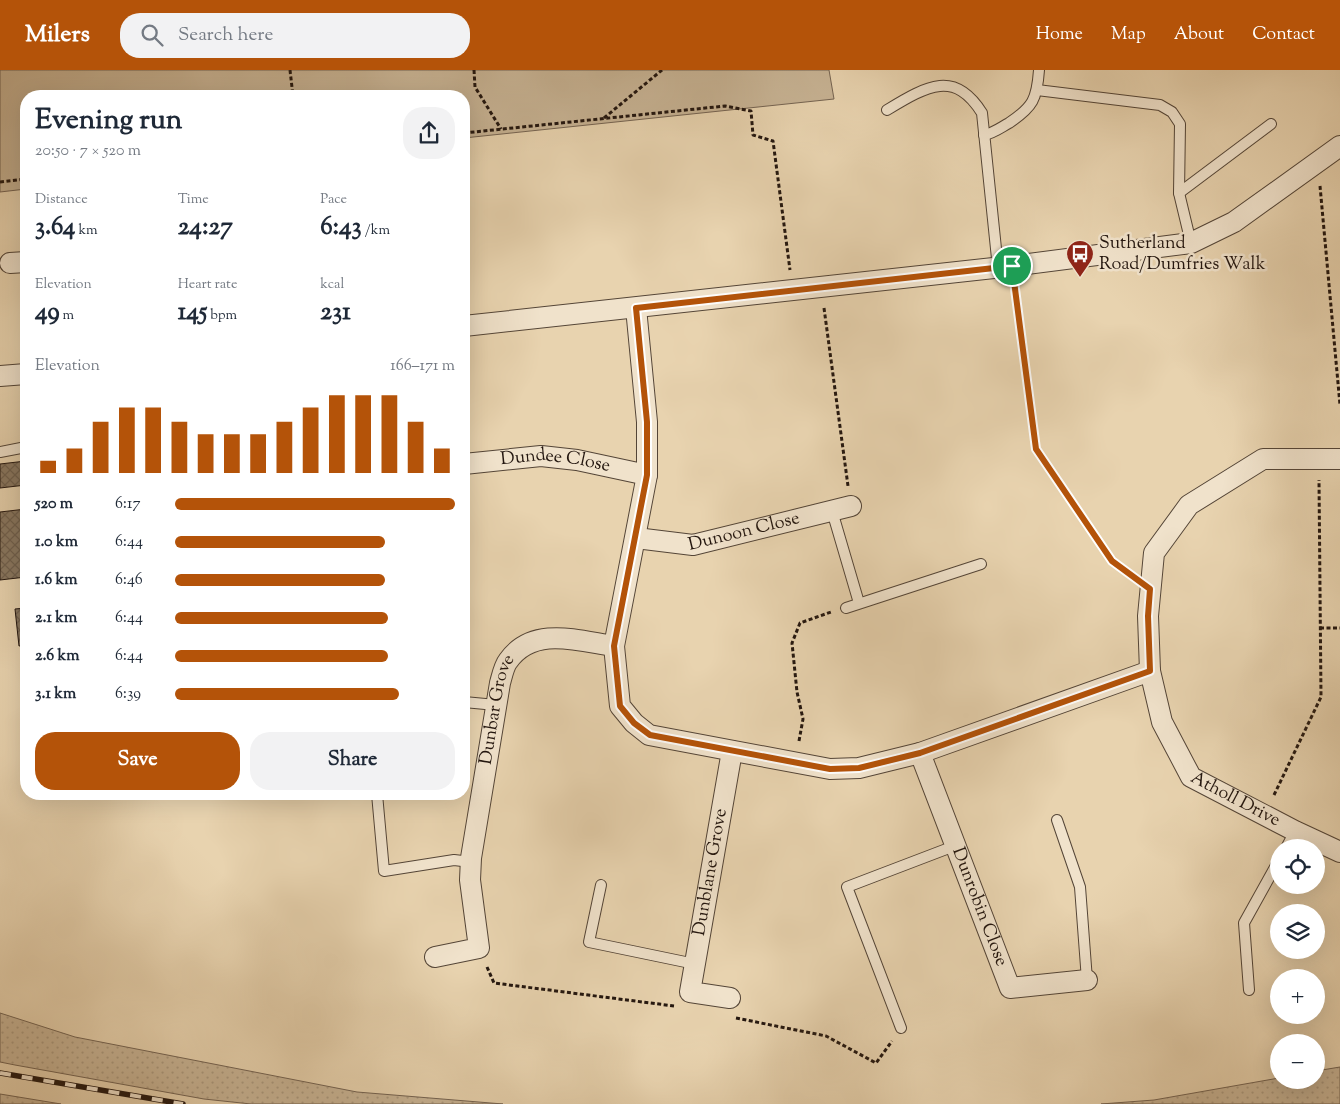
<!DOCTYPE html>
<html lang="en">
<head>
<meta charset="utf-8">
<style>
	:root { --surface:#fff; --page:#f2f2f3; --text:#1f2937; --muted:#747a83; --accent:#b45309 }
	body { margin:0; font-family:"Sorts Mill Goudy",serif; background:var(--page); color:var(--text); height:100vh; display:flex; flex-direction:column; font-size:19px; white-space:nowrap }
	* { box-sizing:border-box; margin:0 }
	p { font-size:16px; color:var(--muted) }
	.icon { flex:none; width:28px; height:28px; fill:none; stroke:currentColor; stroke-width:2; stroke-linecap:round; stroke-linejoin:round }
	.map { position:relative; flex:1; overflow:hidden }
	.side { position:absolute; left:20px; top:20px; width:450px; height:710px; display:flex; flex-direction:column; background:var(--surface); border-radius:20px; box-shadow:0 5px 20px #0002 }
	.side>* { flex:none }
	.controls { position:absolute; left:1270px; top:769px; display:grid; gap:10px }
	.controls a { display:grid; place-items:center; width:55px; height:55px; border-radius:50%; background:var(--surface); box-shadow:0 5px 20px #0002; font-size:25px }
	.pin { position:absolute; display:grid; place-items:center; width:42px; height:42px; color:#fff; margin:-21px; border:2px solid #fff; border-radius:50%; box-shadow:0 1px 5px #0007 }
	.round { display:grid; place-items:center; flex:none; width:52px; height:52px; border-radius:20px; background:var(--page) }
	.overview { display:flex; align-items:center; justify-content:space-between; height:85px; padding:0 15px }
	h1 { font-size:28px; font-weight:700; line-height:38px }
	.stats { display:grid; grid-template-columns:repeat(3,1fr); gap:8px; height:85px; padding:5px 15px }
	.stats div { display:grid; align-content:center }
	.stats b { font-size:25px; font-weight:700 }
	.stats small { font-size:14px; font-weight:400 }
	.stats p { font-size:14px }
	.chart { height:140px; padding:10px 15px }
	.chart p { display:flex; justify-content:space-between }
	.chart svg { width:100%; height:90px; margin-top:5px; stroke:var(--accent); stroke-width:6 }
	.button { display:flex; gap:10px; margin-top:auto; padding:10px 15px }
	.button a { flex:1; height:58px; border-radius:20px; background:var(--accent); color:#fff; font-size:20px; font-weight:700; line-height:58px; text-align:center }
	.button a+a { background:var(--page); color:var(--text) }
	ul { padding:0 15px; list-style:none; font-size:16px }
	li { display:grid; grid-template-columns:80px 60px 1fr; align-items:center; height:38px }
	li i { height:12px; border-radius:6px; background:var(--accent) }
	header { display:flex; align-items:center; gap:30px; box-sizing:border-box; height:70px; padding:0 25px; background:var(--accent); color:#fff }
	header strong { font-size:24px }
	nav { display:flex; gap:28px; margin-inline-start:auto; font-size:18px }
	.search { width:350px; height:45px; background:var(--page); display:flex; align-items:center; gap:12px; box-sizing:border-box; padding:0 18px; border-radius:20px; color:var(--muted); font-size:19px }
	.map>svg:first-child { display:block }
</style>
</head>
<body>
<header>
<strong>Milers</strong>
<div class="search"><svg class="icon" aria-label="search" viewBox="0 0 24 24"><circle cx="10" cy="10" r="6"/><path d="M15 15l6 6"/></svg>Search here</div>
<nav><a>Home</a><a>Map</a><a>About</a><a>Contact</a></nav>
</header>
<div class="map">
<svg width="1340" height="1034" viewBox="0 0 1340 1034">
	<defs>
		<pattern id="grass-dots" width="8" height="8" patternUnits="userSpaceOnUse" patternTransform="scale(1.25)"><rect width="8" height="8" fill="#c7b394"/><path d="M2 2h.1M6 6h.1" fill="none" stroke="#ab997e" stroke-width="1.8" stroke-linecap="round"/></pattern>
		<pattern id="building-cross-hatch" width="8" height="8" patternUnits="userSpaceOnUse" patternTransform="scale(1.25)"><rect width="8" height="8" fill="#897862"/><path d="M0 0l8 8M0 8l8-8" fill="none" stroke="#70614f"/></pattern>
	</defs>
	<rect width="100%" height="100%" fill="#e8d3af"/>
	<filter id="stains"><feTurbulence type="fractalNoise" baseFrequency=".004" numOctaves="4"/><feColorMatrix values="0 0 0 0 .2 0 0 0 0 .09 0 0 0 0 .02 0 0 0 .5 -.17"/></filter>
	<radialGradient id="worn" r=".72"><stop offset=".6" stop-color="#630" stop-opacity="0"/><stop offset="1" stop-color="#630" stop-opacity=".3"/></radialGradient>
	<g fill="url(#grass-dots)" stroke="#756452">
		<path d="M0 943 75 967 357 1022 503 1034H251L204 1029 15 995 0 992Z"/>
		<path d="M1340 997V1034H1101L1154 1030 1279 1008V1010H1316V1001Z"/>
		<path d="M0 1024 61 1034H0Z"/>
	</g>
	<path fill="#c7b394" stroke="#756452" d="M0 0H829L834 29 464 68V26H26V119L0 122Z"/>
	<g fill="url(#building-cross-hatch)" stroke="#23160f">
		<path d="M26 391V415L0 418V394Z"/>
		<path d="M26 439V463L24 464 26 507 0 510V442Z"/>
		<path d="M26 538V575L19 576 15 539Z"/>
	</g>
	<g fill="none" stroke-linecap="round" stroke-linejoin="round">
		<defs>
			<g id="service">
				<path d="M1037 20 1160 35 1172 42 1180 54 1179 123 1191 173"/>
				<path d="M887 40C928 15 955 0 982 43L998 198"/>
				<path d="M984 65C994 63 1000 58 1009 53 1033 37 1037 29 1039 0"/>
				<path d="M1179 123 1271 54"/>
				<path d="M0 382 26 377"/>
				<path d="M832 441 859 533"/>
				<path d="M846 538 981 494"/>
				<path d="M464 632 496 635"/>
				<path d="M377 724 384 801 454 790 471 792"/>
				<path d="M1057 750 1080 817 1087 910"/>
				<path d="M1286 778 1295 761"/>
				<path d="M601 815 589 872 695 894"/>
				<path d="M1249 920 1244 853 1279 790"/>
				<path d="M901 958 847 817 957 775"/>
			</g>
			<g id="minor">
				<path d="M10 193 26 192"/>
				<path d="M636 238 647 352V405L614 576 620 636 634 653 649 665 830 699 859 698 920 683 1150 601"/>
				<path d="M464 256 1012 196 1191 173 1234 152 1340 76"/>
				<path d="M0 306 26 304"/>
				<path id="s1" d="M1340 389H1263L1189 435 1154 483 1148 546 1150 601 1162 652 1191 707 1295 761 1340 782"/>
				<path id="s2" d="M464 394 541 386 577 390 647 405"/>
				<path id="s3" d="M636 468 693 475 851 436"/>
				<path id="s4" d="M920 683 1010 918 1087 910"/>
				<path id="s5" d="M435 887 479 878 470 810 471 788 500 613C502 606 504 596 508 591 533 555 579 571 614 576"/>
				<path id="s6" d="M730 928 690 922 732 681"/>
			</g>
		</defs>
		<use href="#service" stroke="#544537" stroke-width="12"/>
		<use href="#minor" stroke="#544537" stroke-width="22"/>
		<g stroke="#23160f" stroke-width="3" stroke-dasharray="4 2.5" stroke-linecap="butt">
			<path d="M290 0 293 26"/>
			<path d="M474 0 475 17 501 59"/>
			<path d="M604 48 662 0"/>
			<path d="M464 63 725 36 751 41 753 65 773 71 790 200"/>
			<path d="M0 112 26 109"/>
			<path d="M1320 116 1340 335"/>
			<path d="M1015 217 1036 379 1112 491 1132 506"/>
			<path d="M824 238 848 416"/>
			<path d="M1320 558H1340"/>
			<path d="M799 671 803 649 797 622 792 573 800 553 831 542"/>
			<path d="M1274 725 1321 627 1319 410"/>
			<path d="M487 897 494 913 674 936"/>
			<path d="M736 948 826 966 876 993 892 971"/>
		</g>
		<use href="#service" stroke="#f0e2cb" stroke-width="10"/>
		<use href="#minor" stroke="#f0e2cb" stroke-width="20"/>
		<defs>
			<path id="rail" d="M0 1003 183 1034"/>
		</defs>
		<use href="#rail" stroke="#23160f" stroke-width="5.5"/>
		<use href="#rail" stroke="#f0e2cb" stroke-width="4" stroke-dasharray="11" stroke-linecap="butt"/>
	</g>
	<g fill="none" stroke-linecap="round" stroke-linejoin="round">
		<defs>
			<path id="route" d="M1012 196 1036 379 1112 491 1150 519 1148 546 1150 601 920 683 859 698 830 699 650 665 634 653 620 636 614 576 647 405V352L636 238Z"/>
		</defs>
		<use href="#route" stroke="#fff" stroke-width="10"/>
		<use href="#route" stroke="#b45309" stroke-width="6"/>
	</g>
	<defs>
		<symbol id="bus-pin" viewBox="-11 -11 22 30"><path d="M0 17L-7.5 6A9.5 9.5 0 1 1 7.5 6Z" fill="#8f2418" stroke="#f0e2cb"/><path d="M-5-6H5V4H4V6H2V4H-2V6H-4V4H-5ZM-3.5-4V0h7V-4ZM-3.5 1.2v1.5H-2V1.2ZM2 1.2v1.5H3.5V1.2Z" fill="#fff"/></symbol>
	</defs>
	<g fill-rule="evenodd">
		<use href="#bus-pin" x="1064" y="168" width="32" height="43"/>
	</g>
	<g text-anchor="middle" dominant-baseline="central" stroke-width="5" stroke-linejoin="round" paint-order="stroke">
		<g font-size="18" fill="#23160f" stroke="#f0e2cb" text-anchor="start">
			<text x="1099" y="174">Sutherland<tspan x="1099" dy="21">Road/Dumfries Walk</tspan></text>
		</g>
		<g font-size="18" fill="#23160f" stroke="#f0e2cb">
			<text stroke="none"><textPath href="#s2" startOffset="92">Dundee Close</textPath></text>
			<text stroke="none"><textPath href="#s3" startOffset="110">Dunoon Close</textPath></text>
			<text stroke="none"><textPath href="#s5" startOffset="286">Dunbar Grove</textPath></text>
			<text stroke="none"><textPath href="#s1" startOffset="506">Atholl Drive</textPath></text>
			<text stroke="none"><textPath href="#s6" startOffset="162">Dunblane Grove</textPath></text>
			<text stroke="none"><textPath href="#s4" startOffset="165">Dunrobin Close</textPath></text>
		</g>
	</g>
	<rect width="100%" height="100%" filter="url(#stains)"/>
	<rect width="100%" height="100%" fill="url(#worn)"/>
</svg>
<div class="controls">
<a><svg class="icon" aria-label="locate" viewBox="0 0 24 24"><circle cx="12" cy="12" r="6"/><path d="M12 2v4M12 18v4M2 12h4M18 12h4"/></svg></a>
<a><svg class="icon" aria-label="layers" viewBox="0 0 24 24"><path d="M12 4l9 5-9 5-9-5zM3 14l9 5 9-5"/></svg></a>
<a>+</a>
<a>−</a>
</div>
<div class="pin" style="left:1012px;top:196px;background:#1e9e55"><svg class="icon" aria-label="arrive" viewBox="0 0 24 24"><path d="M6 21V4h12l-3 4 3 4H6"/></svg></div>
<section class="side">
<div class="overview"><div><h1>Evening run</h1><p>20:50 · 7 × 520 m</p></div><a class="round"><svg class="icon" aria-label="share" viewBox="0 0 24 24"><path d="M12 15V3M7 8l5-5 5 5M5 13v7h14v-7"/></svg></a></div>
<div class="stats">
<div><p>Distance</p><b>3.64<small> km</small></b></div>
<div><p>Time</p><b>24:27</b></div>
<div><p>Pace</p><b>6:43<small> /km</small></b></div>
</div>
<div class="stats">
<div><p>Elevation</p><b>49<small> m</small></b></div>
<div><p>Heart rate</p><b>145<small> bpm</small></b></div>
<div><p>kcal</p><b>231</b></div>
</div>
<div class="chart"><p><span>Elevation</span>166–171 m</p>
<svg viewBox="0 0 160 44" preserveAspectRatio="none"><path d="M5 44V38M15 44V32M25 44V19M35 44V12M45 44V12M55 44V19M65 44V25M75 44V25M85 44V25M95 44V19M105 44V12M115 44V6M125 44V6M135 44V6M145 44V19M155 44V32"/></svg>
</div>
<ul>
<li><b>520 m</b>6:17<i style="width:100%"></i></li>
<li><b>1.0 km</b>6:44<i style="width:75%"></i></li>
<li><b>1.6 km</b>6:46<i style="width:75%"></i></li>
<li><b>2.1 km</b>6:44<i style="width:76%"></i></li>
<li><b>2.6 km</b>6:44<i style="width:76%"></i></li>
<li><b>3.1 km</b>6:39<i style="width:80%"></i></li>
</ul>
<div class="button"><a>Save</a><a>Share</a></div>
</section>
</div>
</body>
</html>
